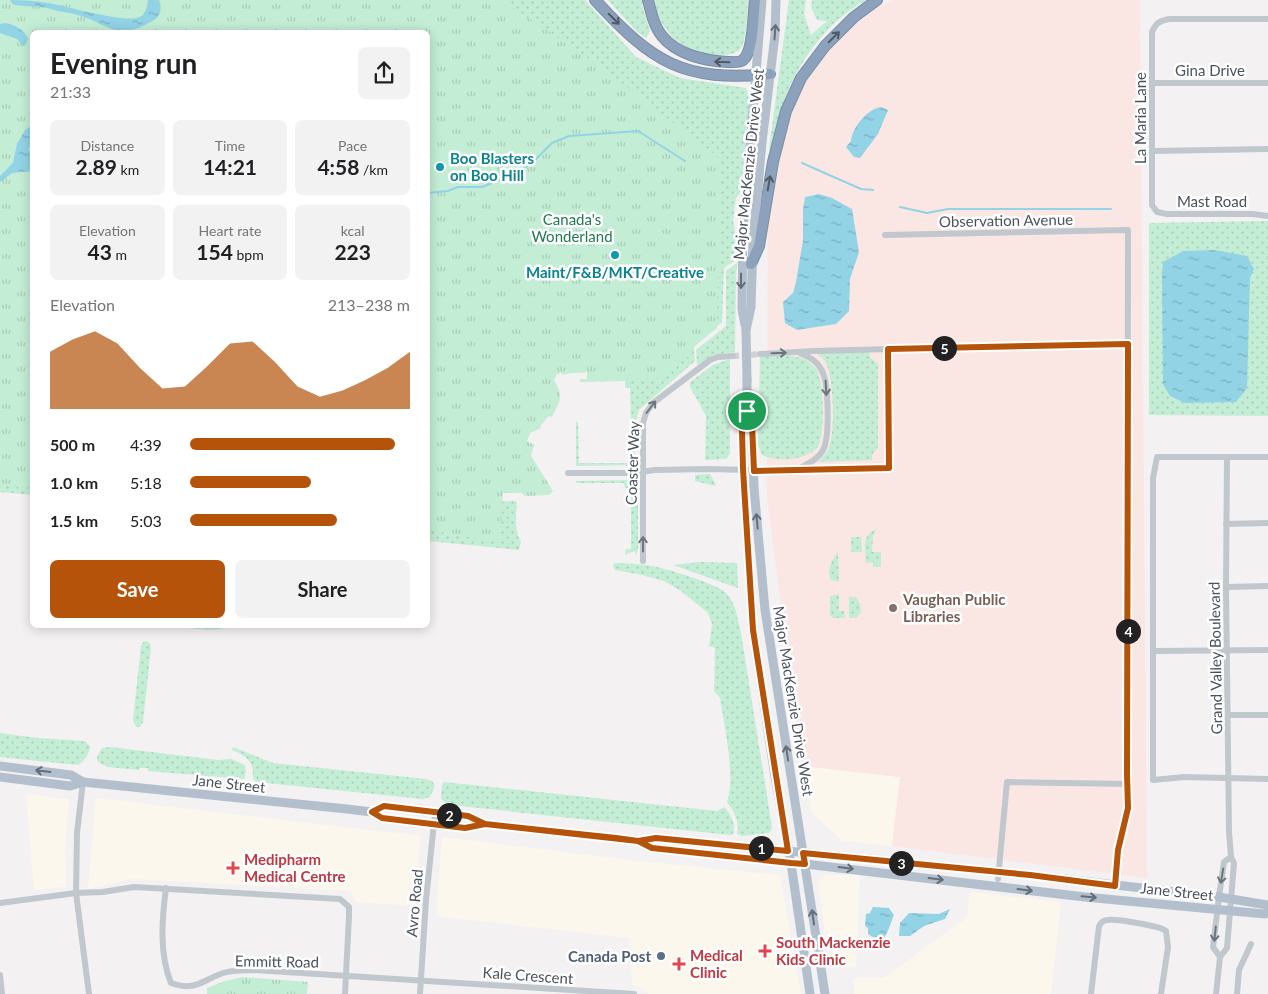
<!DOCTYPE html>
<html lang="en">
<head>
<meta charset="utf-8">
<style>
	:root { --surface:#fff; --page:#f2f2f2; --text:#202124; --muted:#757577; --accent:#b45309 }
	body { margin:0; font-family:Lato,sans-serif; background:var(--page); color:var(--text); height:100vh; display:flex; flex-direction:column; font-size:19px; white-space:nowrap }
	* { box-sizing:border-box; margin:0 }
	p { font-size:16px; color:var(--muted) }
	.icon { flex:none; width:28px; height:28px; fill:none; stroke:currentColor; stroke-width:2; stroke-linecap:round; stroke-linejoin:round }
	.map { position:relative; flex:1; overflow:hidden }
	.drawer { position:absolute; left:30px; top:30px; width:400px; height:598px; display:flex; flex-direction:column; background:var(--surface); border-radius:8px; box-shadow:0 2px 12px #0003 }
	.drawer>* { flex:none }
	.pin { position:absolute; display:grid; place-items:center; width:42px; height:42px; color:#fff; margin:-21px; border:2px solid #fff; border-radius:50%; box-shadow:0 1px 5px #0007 }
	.km { position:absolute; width:25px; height:25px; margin:-12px; border-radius:50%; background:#222; color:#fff; font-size:14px; line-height:25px; text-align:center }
	.round { display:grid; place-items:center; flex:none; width:52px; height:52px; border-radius:8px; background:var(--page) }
	.headline { display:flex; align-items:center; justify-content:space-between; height:85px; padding:0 20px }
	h1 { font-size:28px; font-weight:700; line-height:38px }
	.metrics { display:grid; grid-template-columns:repeat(3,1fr); gap:8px; height:85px; padding:5px 20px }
	.metrics div { display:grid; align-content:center; border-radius:8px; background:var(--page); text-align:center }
	.metrics b { font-size:21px; font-weight:700 }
	.metrics small { font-size:14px; font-weight:400 }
	.metrics p { font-size:14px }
	.chart { height:140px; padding:10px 20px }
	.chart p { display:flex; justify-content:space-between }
	.chart svg { width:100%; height:90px; margin-top:5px; fill:var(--accent); opacity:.7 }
	.action { display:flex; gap:10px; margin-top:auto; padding:10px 20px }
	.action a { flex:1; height:58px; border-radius:8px; background:var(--accent); color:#fff; font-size:20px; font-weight:700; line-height:58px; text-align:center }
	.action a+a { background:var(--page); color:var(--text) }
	ul { padding:0 20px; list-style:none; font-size:16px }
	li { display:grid; grid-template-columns:80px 60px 1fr; align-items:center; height:38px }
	li i { height:12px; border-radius:6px; background:var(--accent) }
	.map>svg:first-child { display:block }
</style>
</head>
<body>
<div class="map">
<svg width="1268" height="994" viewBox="0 0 1268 994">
	<defs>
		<pattern id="grass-dots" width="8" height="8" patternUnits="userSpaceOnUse" patternTransform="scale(1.25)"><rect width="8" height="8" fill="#c3edd4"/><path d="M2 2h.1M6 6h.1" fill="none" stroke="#a9cdb8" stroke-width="1.8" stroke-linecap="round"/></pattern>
		<pattern id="park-tufts" width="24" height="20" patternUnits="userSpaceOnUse" patternTransform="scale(1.25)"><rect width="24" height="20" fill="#c3edd4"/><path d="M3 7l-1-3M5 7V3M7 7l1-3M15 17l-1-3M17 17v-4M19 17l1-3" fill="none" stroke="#a9cdb8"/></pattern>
		<pattern id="water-ripples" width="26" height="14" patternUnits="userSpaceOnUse" patternTransform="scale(1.25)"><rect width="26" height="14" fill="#93d3e6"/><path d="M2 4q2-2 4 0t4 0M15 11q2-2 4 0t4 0" fill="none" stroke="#7aaebe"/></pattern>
	</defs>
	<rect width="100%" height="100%" fill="#f3f1f1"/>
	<g fill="#fbf7ed">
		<path d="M802 766 900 777 892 846 842 841 812 813Z"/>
		<path d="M26 794 69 799 65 849 66 887 34 890Z"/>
		<path d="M96 798 421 836 413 906 356 902 350 891 132 879 88 889Z"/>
		<path d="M442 837 629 860 780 875 801 994H649L644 989 632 985 630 938 436 916Z"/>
		<path d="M826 875H860L856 967 830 966 818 886 820 878Z"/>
		<path d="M970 892 1061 902 1051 994H854V978H884L967 917Z"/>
	</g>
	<path fill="#fae7e4" d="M894 0H1140L1147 878 892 846 900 777 802 766 767 497 768 223 784 141 797 97 810 74 838 37 875 9Z"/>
	<g fill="url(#grass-dots)">
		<path d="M447 0H585L636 57 680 78 746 88C752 105 748 114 746 130 745 151 743 172 740 193L736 198 733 220 736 237 734 261 724 268 722 322 694 347 695 361 639 410 635 423V465L576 466V422H578L579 463H632L630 388 625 387V381L580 382V379H587V372L572 373Z"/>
		<path d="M608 0H643L642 5 650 31 646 38 637 32Z"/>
		<path d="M655 0H748C747 11 747 42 740 49 734 55 726 55 718 55 685 54 659 34 655 0Z"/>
		<path d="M789 0H806L804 14 811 35 827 21 817 20 811 7 812 0H867C831 18 802 57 787 93 779 110 776 131 772 149H769Z"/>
		<path d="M1268 221V416L1149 415V223Z"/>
		<path d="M738 262 736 272 735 352 714 355 697 365 696 350 726 326V271Z"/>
		<path d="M869 352 870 357 878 364V447L872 455V460L818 462C821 459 825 454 828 450 836 435 834 376 825 361 823 358 819 356 816 353Z"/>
		<path d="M760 357C774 357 797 353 809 362 811 363 815 368 817 370 824 382 826 439 816 449 803 461 777 462 762 455L758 445Z"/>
		<path d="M730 359V453L726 459 705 460 706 416 690 387V382L713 365Z"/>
		<path d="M710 474 716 485 715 486 695 481V475Z"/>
		<path d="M0 480 32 485V495L0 492Z"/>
		<path d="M634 480 635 485 638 486V548L636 555 634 551 625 555 626 549H631V488H625L624 483H576V481Z"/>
		<path d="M497 499 503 501H515L517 503C516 517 514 530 521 542L519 550 428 541V514Z"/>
		<path d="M877 529 873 536 872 552H881V567H873V562L866 563C866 547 860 536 877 529Z"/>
		<path d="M851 537H861L862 552H851Z"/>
		<path d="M838 552 839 582 831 580C826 571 832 559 838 552Z"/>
		<path d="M700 562 737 563 738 588 673 565Z"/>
		<path d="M614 563C626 563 641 564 652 566 665 568 721 585 727 594 736 604 738 621 741 633L771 821 772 829 769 833 742 836 737 834C740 821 734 812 727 802 736 777 724 725 720 698L714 691 715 648 709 646 712 624 708 613 681 591 664 581 642 575 615 570 613 566Z"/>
		<path d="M839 594V611H844L845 618H832V616H830V596Z"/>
		<path d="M849 597H856L860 604 861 612 856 618H849Z"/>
		<path d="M167 625H228C219 635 181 626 167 625Z"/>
		<path d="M146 641 150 643 151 647 143 722 140 727H136L133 720 141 646 143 642Z"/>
		<path d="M0 733 38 738 85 741 90 746C89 755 85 760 78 765L0 757Z"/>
		<path d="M110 747 218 760 231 759 245 765 246 772 244 779 148 771V768H140L139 770 108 767 98 762 97 757 102 748Z"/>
		<path d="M233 747 273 763 426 779 432 781 435 786 430 797 423 799 256 782C251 777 254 773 252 766 249 758 240 753 232 750Z"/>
		<path d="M444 782 717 811 725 807C731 816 736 823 733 834L730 835 451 805 446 803 441 799 442 785Z"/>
	</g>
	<g fill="url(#park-tufts)">
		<path d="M0 0H501C556 35 609 72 660 112 680 129 700 142 720 159V272L718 275 717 328 692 348V354L659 378 587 379V372L572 373 562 375V373L557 374 554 380C564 397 560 401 552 417L549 416 540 426 541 428 530 433 527 441 534 445 531 456 553 491 549 495 525 496 522 493H503L500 543 441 532V530L428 527V32H32V488L0 485Z"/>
		<path d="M242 977 308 982 307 994H207V988L225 981Z"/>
	</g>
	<g fill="url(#water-ripples)">
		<path d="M10 0C22 0 36 1 48 3 66 6 127 24 140 17 146 14 147 6 148 0H159C162 8 161 16 154 20 113 45 107 20 70 13 62 12 54 10 47 8 36 6 26 7 16 5 12 4 12 3 10 0Z"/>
		<path d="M5 23C15 25 24 29 28 39L26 44 23 46 17 39 0 33V24Z"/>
		<path d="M881 107 888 110 878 134 860 158 854 157 846 147 851 141C852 128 868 108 881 107Z"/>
		<path d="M32 126V145L28 149 32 155V171L12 173 0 182V176L13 163 17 144 25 130Z"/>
		<path d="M819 194 832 198 852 209 859 252 850 279 849 311 836 324 797 330 785 323 783 302 793 293 796 282 803 240V209L805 197Z"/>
		<path d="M1215 250 1247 256 1254 269 1250 278 1247 388 1236 402 1185 403 1170 396 1163 384 1162 275 1163 262 1183 251Z"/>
		<path d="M873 907 889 908 894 915C885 937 887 943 861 947L865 940 874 938 868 934V928L865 926 866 914 870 913Z"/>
		<path d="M950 909 945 919 924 926 910 936H899L900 923 909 913 939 914Z"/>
	</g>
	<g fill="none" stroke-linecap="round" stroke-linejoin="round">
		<g stroke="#93d3e6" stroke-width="2">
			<path d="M802 163 861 189 873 190"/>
			<path d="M428 193 448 191 458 187H482L502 179 505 174 530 165 552 143 569 136 638 131 685 161"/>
			<path d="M900 207 927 213 948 209H1111"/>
		</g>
		<path stroke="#d1d1d3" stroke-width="6" stroke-dasharray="6 3" stroke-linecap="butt" d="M733 356 760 354"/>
		<defs>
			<g id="highway">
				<path d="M595 0C653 63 683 82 770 74"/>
				<path d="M648 0C651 12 654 26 662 36 677 55 706 61 728 62 733 62 739 63 743 60 754 52 753 13 755 0"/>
				<path d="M751 264 759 246 773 162 786 111 801 78 825 46 854 17 877 0"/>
			</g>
		</defs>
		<use href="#highway" stroke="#788da7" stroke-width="12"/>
		<g stroke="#c0c8ce" stroke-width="6">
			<path d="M1268 19H1169C1159 21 1156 23 1152 32V205L1157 212 1167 214H1253L1268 216"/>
			<path d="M1153 83H1268"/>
			<path d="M1152 151 1268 149"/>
			<path d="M885 235 1128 230 1127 774 1129 802 1118 850 1115 886"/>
			<path d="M760 354 813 351 1128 343"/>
			<path d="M1268 457H1157L1153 478V780L1184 777 1268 779"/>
			<path d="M795 471C805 465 818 460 823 450 830 437 829 381 821 369 816 360 809 357 800 353"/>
			<path d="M568 473H633L655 470 706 469 794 471 889 468 888 349"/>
			<path d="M1226 524 1268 523"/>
			<path d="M643 561V423L646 413 653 403 710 360 718 357 733 356"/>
			<path d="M1226 587 1268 586"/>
			<path d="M1154 651 1268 650"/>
			<path d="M1229 715H1268"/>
			<path d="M83 782 77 833 76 893 89 994"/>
			<path d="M998 879 1007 782 1128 784"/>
			<path d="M166 888C162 918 159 954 171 983 196 992 202 980 223 973 233 970 243 970 254 970L634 994"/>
			<path d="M0 903 76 893 103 892 134 887 340 899 349 907V916L345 994"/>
			<path d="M1220 957 1213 947 1219 897 1224 862 1231 857"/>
			<path d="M0 975 2 994"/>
			<path d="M420 994 426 900 435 813"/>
			<path d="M1091 994 1099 926C1101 922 1104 920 1108 920 1117 919 1161 926 1166 931L1168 947 1161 994"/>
			<path d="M1216 994 1220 957 1227 948 1234 863 1231 857 1229 832 1226 587 1227 458"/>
			<path d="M1237 994 1239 970 1251 944"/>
		</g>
		<g stroke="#b3bfcd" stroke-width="9">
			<path d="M745 325 742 309 743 228 762 0"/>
			<path d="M746 330 751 307 753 241 762 142 775 35 776 0"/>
			<path d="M747 380V411L743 430V469L753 630 775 777 791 863 810 994"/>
			<path d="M747 411 752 424 754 488 765 610 825 994"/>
			<path d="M0 766 71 775 83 782 347 809 372 812 384 806 468 816 485 824"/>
			<path d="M0 777 70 786 83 782"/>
			<path d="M372 812 381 818 465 828 485 824 638 841 656 838 1030 875 1219 897 1268 905"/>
			<path d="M638 841 652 848 805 864 1085 897 1265 914 1268 912"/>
		</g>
		<use href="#highway" stroke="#8ca2bc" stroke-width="10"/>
		<path stroke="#b3bfcd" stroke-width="9" d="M746 330 747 380"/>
	</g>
	<defs><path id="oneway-shaft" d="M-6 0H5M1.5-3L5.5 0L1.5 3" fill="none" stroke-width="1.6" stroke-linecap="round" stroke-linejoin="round" transform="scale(1.25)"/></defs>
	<g stroke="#515b66">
		<use href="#oneway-shaft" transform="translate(614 19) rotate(45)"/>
		<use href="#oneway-shaft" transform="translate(834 37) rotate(-45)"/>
		<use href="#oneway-shaft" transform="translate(722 62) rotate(-178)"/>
		<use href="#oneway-shaft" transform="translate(769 183) rotate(-80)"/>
	</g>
	<g stroke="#646e79">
		<use href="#oneway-shaft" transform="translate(775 32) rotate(-86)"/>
		<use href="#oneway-shaft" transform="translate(741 281) rotate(90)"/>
		<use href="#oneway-shaft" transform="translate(757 521) rotate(-95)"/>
		<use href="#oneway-shaft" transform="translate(787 753) rotate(-99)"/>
		<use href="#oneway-shaft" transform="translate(43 771) rotate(-173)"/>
		<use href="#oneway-shaft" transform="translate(846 868) rotate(7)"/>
		<use href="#oneway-shaft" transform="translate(936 879) rotate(7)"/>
		<use href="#oneway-shaft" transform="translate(1025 890) rotate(7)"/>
		<use href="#oneway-shaft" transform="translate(1089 897) rotate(5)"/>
		<use href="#oneway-shaft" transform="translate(813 917) rotate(-98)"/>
	</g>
	<g stroke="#6d767f">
		<use href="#oneway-shaft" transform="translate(779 353) rotate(-2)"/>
		<use href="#oneway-shaft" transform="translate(826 388) rotate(87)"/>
		<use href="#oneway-shaft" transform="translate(651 407) rotate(-53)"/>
		<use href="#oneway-shaft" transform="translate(643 544) rotate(-90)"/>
		<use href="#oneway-shaft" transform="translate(1222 876) rotate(99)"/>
		<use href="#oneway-shaft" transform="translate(1215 934) rotate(96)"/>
	</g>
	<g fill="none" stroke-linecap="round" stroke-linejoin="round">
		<defs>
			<path id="route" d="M747 411 742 430 743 469 753 630 788 851 656 838 638 841 616 838 485 824 465 828 382 818 372 812 384 806 468 816 485 824 638 841 652 848 791 863 805 864 803 853 1030 875 1115 886 1118 850 1128 808 1127 774 1128 344 888 349 889 468 754 471 752 424 747 411"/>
		</defs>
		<use href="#route" stroke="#fff" stroke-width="10"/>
		<use href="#route" stroke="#b45309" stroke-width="6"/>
	</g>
	<g fill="#0f9aa8" stroke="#fff" stroke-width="2">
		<circle cx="440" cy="167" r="5"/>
		<circle cx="615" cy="255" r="5"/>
	</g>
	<circle fill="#8d6e63" stroke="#fff" stroke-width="2" cx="893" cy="608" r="5"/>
	<g fill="#e0444e" stroke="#fff" stroke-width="2">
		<path d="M230.5 860.5h5v5h5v5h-5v5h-5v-5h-5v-5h5z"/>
		<path d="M762.5 943.5h5v5h5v5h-5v5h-5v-5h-5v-5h5z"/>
		<path d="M676.5 956.5h5v5h5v5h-5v5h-5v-5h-5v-5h5z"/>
	</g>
	<circle fill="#5c6f8a" stroke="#fff" stroke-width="2" cx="661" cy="956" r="5"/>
	<g text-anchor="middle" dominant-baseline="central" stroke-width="5" stroke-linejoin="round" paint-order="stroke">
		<g font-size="15" fill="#4a535d" stroke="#fff">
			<text x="1210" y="70">Gina Drive</text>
			<text transform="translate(1140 118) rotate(-90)">La Maria Lane</text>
			<text transform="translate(748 164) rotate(-84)">Major MacKenzie Drive West</text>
			<text x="1212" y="201">Mast Road</text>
			<text transform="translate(1006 220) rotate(-1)">Observation Avenue</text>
			<text transform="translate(632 463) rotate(-88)">Coaster Way</text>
			<text transform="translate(1215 658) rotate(-91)">Grand Valley Boulevard</text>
			<text transform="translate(794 701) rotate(81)">Major MacKenzie Drive West</text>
			<text transform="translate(229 783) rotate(6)">Jane Street</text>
			<text transform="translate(1177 891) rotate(6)">Jane Street</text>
			<text transform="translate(414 903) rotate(-85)">Avro Road</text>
			<text transform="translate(277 961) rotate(1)">Emmitt Road</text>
			<text transform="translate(528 975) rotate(4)">Kale Crescent</text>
		</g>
		<g font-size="15" font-weight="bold" fill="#0d838f" stroke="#fff" text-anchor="start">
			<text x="450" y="158">Boo Blasters<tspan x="450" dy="17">on Boo Hill</tspan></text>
			<text x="615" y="272" text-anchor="middle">Maint/F&amp;B/MKT/Creative</text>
		</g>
		<g font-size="15" fill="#1e7b4f" stroke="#fff">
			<text x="572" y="219">Canada's<tspan x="572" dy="17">Wonderland</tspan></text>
		</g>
		<g font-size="15" font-weight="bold" fill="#785e54" stroke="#fff" text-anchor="start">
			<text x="903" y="599">Vaughan Public<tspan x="903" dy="17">Libraries</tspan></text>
		</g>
		<g font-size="15" font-weight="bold" fill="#be3a42" stroke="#fff" text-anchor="start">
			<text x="244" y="859">Medipharm<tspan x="244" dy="17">Medical Centre</tspan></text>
			<text x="776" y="942">South Mackenzie<tspan x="776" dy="17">Kids Clinic</tspan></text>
			<text x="690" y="955">Medical<tspan x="690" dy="17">Clinic</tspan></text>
		</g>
		<g font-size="15" font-weight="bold" fill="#4e5e75" stroke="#fff" text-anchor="end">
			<text x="651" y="956">Canada Post</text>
		</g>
	</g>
</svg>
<div class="pin" style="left:747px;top:411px;background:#1e9e55"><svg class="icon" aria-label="arrive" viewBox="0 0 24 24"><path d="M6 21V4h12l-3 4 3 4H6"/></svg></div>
<b class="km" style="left:761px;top:848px">1</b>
<b class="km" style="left:449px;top:815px">2</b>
<b class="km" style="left:901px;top:863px">3</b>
<b class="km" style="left:1128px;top:631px">4</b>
<b class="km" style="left:944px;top:348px">5</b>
<section class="drawer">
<div class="headline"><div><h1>Evening run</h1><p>21:33</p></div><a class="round"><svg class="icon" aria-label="share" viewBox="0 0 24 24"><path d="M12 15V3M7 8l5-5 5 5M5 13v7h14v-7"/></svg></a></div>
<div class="metrics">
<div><p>Distance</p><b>2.89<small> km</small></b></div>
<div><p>Time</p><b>14:21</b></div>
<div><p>Pace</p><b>4:58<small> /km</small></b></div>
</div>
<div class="metrics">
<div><p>Elevation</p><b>43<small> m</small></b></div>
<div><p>Heart rate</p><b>154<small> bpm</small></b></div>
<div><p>kcal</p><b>223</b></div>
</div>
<div class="chart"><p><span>Elevation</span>213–238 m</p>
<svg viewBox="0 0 160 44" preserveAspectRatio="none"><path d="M0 44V16L10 10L20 6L30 12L40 24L50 34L60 33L70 23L80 12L90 11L100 21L110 33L120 38L130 35L140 30L150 24L160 16V44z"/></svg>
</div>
<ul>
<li><b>500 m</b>4:39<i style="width:93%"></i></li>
<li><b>1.0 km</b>5:18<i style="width:55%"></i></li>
<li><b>1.5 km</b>5:03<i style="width:67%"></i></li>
</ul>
<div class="action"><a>Save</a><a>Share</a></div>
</section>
</div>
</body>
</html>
